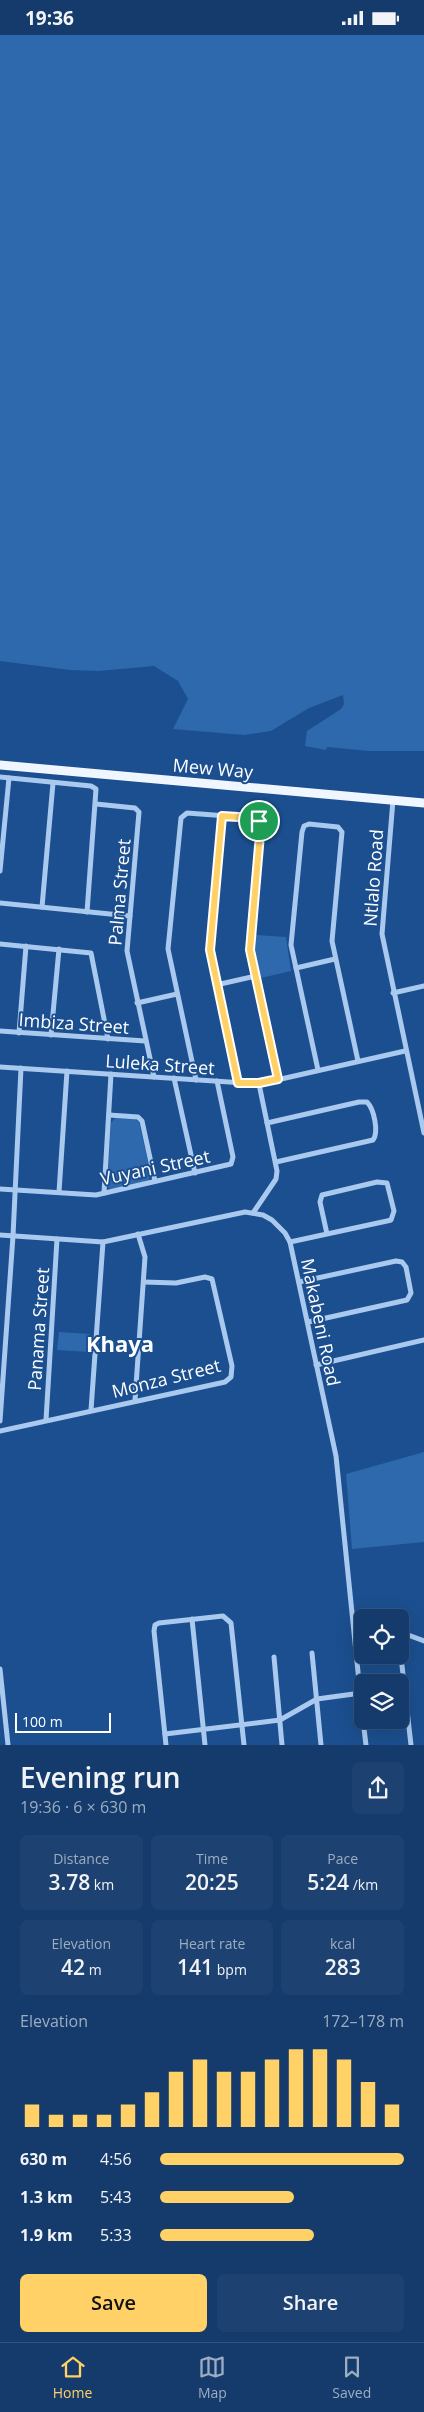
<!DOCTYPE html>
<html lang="en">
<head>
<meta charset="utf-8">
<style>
	:root { --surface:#143b6b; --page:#1d4271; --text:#f1f3f6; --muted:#9dadc1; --line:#33557e; --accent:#ffd166 }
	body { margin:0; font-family:"Open Sans",sans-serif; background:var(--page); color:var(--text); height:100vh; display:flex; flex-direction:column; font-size:19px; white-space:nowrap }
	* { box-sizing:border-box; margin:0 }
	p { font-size:16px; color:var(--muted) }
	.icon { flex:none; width:28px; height:28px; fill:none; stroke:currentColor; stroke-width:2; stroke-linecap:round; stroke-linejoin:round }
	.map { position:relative; height:1710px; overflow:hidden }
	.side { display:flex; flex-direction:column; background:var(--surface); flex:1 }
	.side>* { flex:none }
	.controls { position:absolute; left:354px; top:1574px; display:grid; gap:10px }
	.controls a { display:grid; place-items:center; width:55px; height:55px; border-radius:8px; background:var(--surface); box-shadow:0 5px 20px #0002,0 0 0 1px var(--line); font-size:25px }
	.scale { position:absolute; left:15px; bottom:12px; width:96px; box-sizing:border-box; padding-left:5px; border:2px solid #fff; border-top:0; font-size:14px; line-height:18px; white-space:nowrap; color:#fff; -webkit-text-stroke:4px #1b4f8f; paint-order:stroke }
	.pin { position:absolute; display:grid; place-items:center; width:42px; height:42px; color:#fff; margin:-21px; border:2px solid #fff; border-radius:50%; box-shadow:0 1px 5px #0007 }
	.round { display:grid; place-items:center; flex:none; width:52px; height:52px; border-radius:8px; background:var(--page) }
	.head { display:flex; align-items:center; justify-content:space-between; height:85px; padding:0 20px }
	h1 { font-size:28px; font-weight:600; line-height:38px }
	.metrics { display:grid; grid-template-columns:repeat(3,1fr); gap:8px; height:85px; padding:5px 20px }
	.metrics div { display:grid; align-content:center; border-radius:8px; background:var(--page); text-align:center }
	.metrics b { font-size:21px; font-weight:600 }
	.metrics small { font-size:14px; font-weight:400 }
	.metrics p { font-size:14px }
	.chart { height:140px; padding:10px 20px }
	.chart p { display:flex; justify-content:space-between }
	.chart svg { width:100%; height:90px; margin-top:5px; stroke:var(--accent); stroke-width:6 }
	.action { display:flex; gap:10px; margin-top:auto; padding:10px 20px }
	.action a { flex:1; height:58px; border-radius:8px; background:var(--accent); color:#111; font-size:20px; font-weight:600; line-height:58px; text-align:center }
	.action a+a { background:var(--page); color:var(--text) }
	ul { padding:0 20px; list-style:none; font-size:16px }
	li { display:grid; grid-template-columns:80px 60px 1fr; align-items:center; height:38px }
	li i { height:12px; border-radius:6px; background:var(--accent) }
	.status { display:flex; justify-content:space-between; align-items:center; height:35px; padding:0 25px; background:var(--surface); direction:ltr }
	.status svg { height:14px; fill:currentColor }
	.tab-bar { display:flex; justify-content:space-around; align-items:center; height:70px; border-top:1px solid var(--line); background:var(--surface); font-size:14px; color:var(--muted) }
	.tab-bar a { display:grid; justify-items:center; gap:2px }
	.tab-bar .current { color:var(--accent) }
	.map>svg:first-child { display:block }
</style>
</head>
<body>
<div class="status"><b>19:36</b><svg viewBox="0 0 49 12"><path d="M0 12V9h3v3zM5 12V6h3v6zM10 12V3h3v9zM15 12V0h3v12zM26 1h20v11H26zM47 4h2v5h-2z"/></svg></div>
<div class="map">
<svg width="424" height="1710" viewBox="0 0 424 1710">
	<rect width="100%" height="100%" fill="#1b4f8f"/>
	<g fill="#2e69ad">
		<path d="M0 0H424V716H369L327 712 326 715 305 711 307 696 341 674 344 669 343 660 309 673 271 696 244 700 173 694 188 664 178 646 154 631 99 636 70 635 0 626Z"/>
		<path d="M256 900 286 902 291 936 261 943 255 918Z"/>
		<path d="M115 1083 135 1084 139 1087 151 1140 148 1146 111 1154 107 1152 111 1088Z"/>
		<path d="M59 1297 90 1299 89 1317 57 1315Z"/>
		<path d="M424 1417V1507L352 1514 346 1439Z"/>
	</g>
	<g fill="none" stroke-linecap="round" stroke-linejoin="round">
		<g stroke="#a9c9ee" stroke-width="5">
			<path d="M0 742 91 751 96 754 87 877"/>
			<path d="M393 765 382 899 424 1098"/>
			<path d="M96 769 135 773 139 777 127 916 154 1042"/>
			<path d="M222 781 210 915 238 1048"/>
			<path d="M0 836 9 743"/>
			<path d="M0 868 130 881"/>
			<path d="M42 872 53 748"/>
			<path d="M0 909 91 918 108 1004"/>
			<path d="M296 933 335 924"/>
			<path d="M216 950 256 941"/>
			<path d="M393 958 424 951"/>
			<path d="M137 968 177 959"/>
			<path d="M0 996 145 1006"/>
			<path d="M19 998 26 911"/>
			<path d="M51 1000 59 914"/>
			<path d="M0 1032 259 1049 405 1016"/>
			<path d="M318 1035 291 910 302 797 304 791 309 789 338 792 342 797 332 906 358 1026"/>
			<path d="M174 1043 195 1138"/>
			<path d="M196 1045 168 914 181 783 187 778 254 783 261 788 250 915 278 1044"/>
			<path d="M109 1080 138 1082 142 1086 155 1146"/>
			<path d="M267 1088 359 1067H367C374 1074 379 1097 373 1105L276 1127"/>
			<path d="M0 1154 96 1160 231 1129 233 1122 217 1046"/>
			<path d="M59 1157 67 1036"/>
			<path d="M104 1158 111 1039"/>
			<path d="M253 1178 276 1144 277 1136 259 1049"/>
			<path d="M0 1200 103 1207 245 1177 263 1180 272 1185 285 1198 290 1207 336 1421 362 1676"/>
			<path d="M290 1207 387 1186 391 1185 394 1176 387 1148 377 1147 322 1160 320 1167 327 1199"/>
			<path d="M299 1247 396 1226 402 1227 406 1232 411 1258 407 1265 308 1287"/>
			<path d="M316 1330 424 1305"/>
			<path d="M135 1365 145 1222 138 1199"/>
			<path d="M91 1375 103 1207"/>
			<path d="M46 1385 57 1204"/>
			<path d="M0 1386 13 1201 21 1033"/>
			<path d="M0 1396 225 1347 231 1342 232 1331 212 1244 205 1242 176 1248 144 1247"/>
			<path d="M192 1584 205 1710"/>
			<path d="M400 1597 424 1606"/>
			<path d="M400 1613 411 1710"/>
			<path d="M312 1618 321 1710"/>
			<path d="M274 1622 282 1710"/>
			<path d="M0 1634 8 1710"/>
			<path d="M363 1685 366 1710"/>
			<path d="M165 1699 280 1685 317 1664 361 1658"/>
			<path d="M166 1710 154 1596 155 1590 159 1588 223 1581 231 1588 244 1710"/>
		</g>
		<path stroke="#f0f6ff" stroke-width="9" d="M0 730 424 768"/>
	</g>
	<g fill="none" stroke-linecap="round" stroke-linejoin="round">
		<defs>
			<path id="route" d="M222 781 254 783 261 788 250 915 278 1044 259 1048H238L210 915Z"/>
		</defs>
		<use href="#route" stroke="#fff" stroke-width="10"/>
		<use href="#route" stroke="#ffd166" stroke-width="6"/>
	</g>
	<g text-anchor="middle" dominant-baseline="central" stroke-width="4" stroke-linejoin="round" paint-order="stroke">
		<g font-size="18" fill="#fff" stroke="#1b4f8f">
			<text transform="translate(213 733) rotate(5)">Mew Way</text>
			<text transform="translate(373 843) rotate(-86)">Ntlalo Road</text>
			<text transform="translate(119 857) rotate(-85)">Palma Street</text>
			<text transform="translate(74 988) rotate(4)">Imbiza Street</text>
			<text transform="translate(160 1029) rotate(4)">Luleka Street</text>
			<text transform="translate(155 1132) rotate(-12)">Vuyani Street</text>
			<text transform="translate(321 1287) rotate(78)">Makabeni Road</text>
			<text transform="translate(38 1294) rotate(-86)">Panama Street</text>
			<text transform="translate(166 1343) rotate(-14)">Monza Street</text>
		</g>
		<g font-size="22" font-weight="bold" fill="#fff" stroke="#1b4f8f">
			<text x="120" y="1308">Khaya</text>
		</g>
	</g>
</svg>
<div class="controls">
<a><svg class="icon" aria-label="locate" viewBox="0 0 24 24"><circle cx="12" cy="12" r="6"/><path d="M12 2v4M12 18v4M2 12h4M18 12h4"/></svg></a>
<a><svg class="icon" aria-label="layers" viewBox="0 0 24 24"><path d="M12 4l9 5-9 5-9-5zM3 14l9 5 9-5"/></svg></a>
</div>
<div class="scale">100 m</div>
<div class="pin" style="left:259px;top:786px;background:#1e9e55"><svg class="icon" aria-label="arrive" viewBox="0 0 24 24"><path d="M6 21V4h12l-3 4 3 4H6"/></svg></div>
</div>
<section class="side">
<div class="head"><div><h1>Evening run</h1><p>19:36 · 6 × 630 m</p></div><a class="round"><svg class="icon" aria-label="share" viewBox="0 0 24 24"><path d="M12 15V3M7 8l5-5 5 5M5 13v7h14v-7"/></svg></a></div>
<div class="metrics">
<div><p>Distance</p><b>3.78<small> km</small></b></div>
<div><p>Time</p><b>20:25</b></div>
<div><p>Pace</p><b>5:24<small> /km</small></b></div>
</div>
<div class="metrics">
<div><p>Elevation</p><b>42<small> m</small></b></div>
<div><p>Heart rate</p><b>141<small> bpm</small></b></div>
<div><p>kcal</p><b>283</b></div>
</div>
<div class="chart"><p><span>Elevation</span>172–178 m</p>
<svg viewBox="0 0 160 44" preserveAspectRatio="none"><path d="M5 44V33M15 44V38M25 44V38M35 44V38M45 44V33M55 44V27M65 44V17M75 44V11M85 44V17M95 44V17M105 44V11M115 44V6M125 44V6M135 44V11M145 44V22M155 44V33"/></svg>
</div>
<ul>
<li><b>630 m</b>4:56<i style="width:100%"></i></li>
<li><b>1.3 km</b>5:43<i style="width:55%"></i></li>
<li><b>1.9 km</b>5:33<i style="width:63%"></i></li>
</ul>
<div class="action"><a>Save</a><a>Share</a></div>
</section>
<nav class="tab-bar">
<a class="current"><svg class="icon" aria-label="home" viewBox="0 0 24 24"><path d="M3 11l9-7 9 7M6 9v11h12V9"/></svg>Home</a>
<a><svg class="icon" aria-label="map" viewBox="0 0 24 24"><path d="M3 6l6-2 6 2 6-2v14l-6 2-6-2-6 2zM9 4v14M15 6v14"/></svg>Map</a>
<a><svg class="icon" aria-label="saved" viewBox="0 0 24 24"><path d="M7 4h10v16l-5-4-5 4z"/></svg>Saved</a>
</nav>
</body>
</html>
